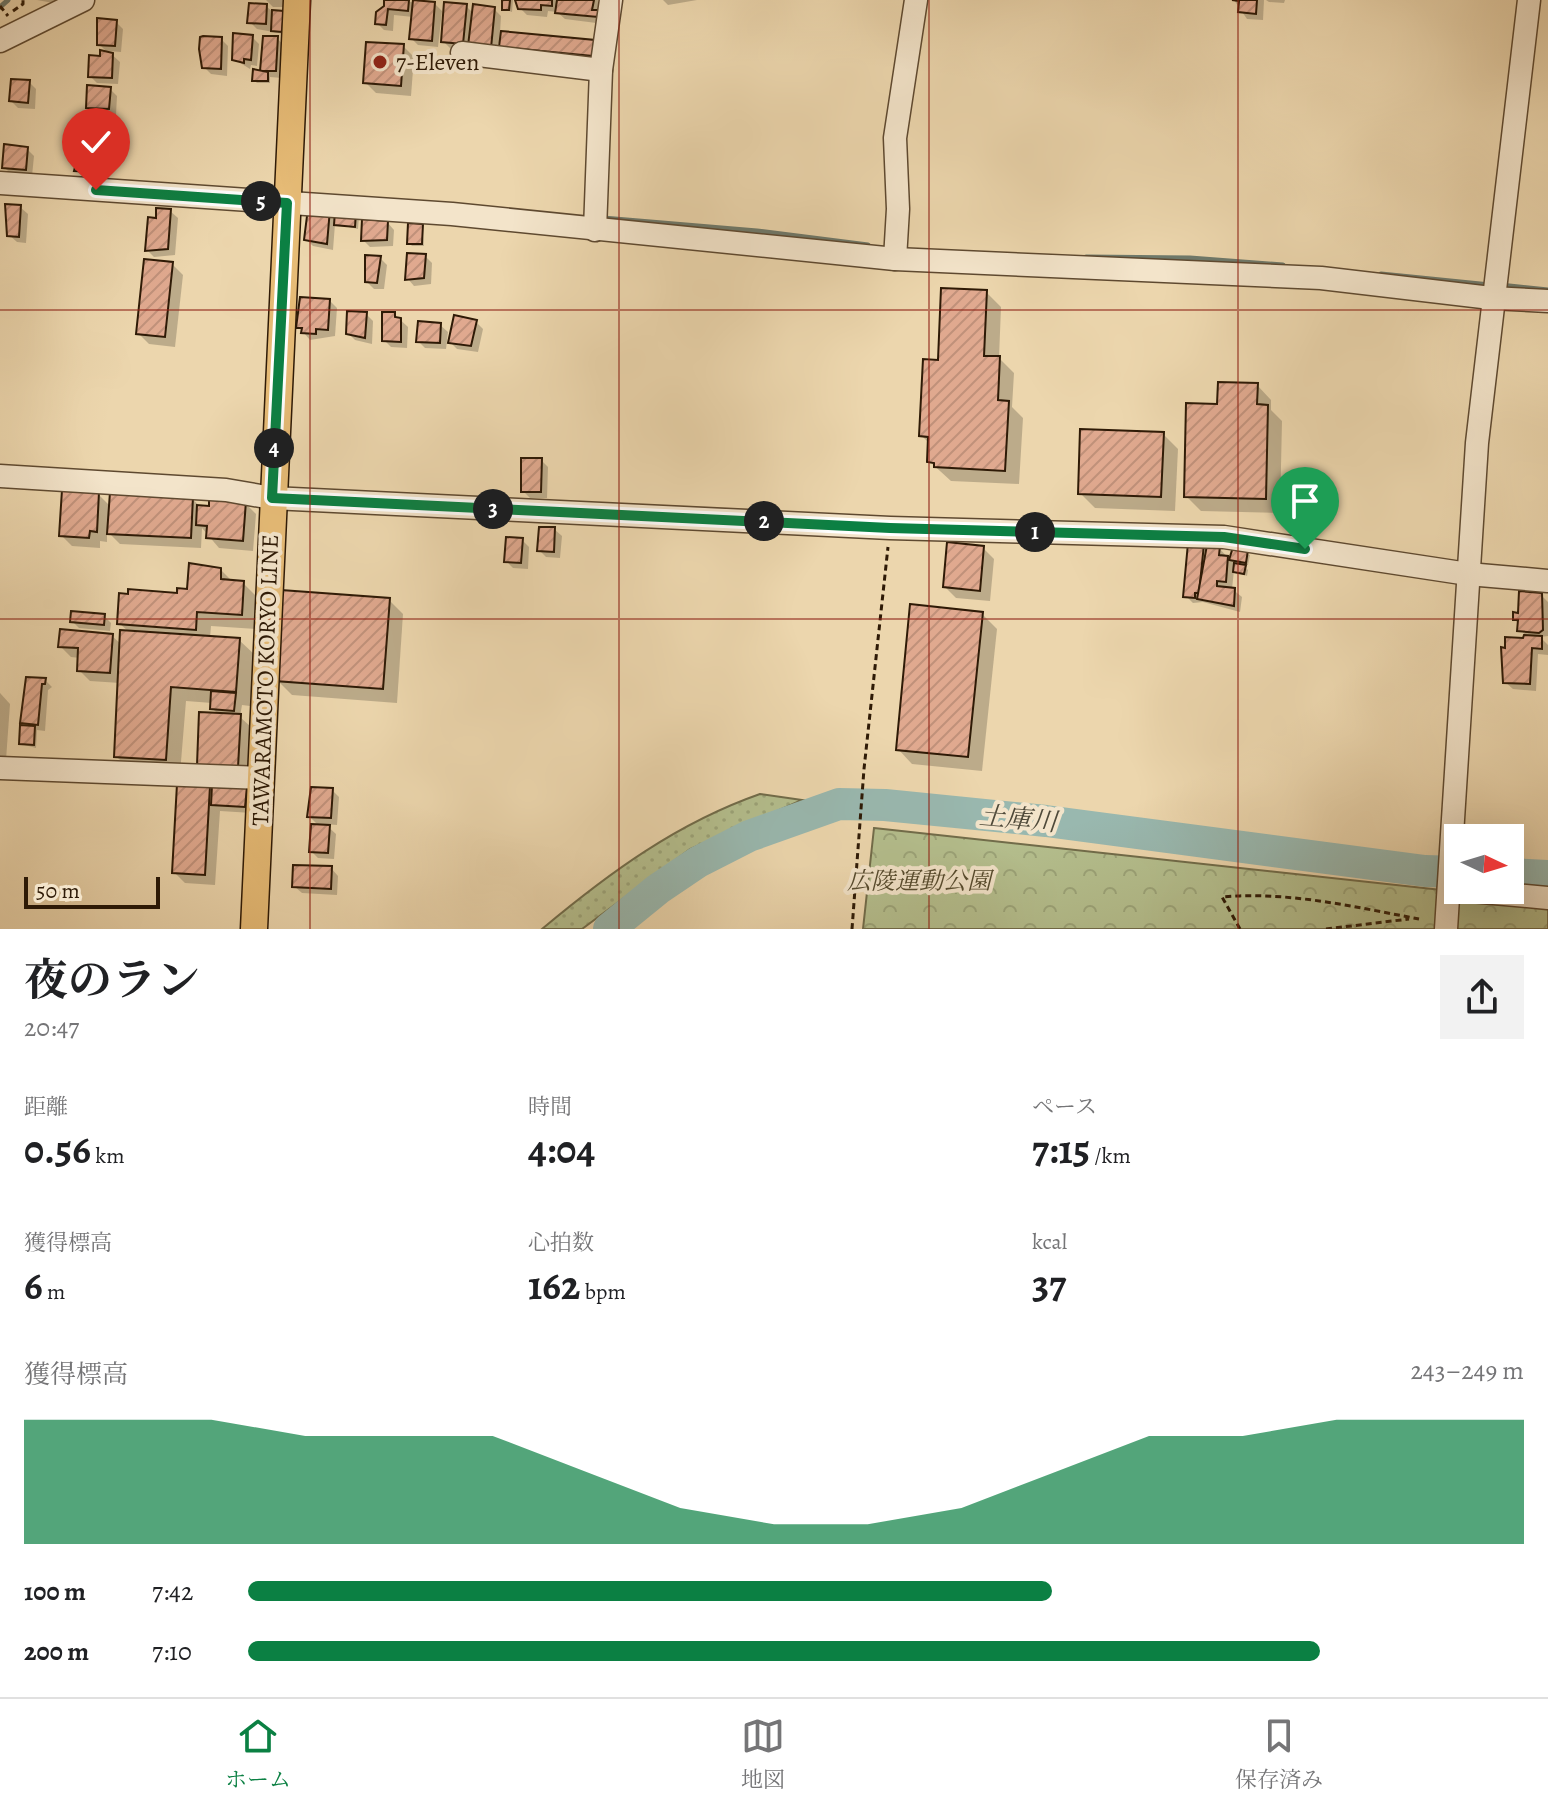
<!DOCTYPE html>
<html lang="ja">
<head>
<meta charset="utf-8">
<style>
	:root { --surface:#fff; --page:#f2f2f2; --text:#202124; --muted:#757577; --line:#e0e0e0; --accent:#0b8043 }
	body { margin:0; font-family:Alegreya,"Noto Serif JP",serif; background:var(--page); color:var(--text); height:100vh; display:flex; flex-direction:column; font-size:30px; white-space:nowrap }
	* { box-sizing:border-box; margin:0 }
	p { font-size:26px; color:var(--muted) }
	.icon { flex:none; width:44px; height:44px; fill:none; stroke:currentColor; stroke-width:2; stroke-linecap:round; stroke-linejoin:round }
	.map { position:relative; height:929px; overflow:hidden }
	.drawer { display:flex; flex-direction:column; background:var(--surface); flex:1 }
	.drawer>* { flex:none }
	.needle { width:52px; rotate:94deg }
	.buttons { position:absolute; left:1444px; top:824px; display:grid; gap:16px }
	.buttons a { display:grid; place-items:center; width:80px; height:80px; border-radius:0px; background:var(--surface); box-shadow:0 8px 32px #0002; font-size:40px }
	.scale { position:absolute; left:24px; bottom:20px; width:136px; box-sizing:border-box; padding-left:8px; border:4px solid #2e1a06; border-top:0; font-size:22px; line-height:28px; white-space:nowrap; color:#2e1a06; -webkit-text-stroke:6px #f3e4ca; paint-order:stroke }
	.pin { position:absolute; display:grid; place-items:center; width:68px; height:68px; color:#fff; margin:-82px -34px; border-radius:50% 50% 50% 0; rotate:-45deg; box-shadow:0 0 8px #0007 }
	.pin .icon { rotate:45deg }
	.km { position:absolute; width:40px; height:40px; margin:-20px; border-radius:50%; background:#222; color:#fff; font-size:22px; line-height:40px; text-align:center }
	.round { display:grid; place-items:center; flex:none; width:84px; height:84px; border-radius:0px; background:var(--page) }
	.headline { display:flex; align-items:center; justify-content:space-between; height:136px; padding:0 24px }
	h1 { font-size:44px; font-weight:700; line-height:60px }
	.stats { display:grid; grid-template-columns:repeat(3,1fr); gap:12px; height:136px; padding:8px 24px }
	.stats div { display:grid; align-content:center }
	.stats b { font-size:40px; font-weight:700 }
	.stats small { font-size:22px; font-weight:400 }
	.stats p { font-size:22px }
	.chart { height:224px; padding:16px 24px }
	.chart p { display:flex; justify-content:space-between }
	.chart svg { width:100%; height:144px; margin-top:8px; fill:var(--accent); opacity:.7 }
	ul { padding:0 24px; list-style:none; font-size:26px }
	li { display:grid; grid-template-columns:128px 96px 1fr; align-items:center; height:60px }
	li i { height:20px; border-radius:10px; background:var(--accent) }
	.tab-bar { display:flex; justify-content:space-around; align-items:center; height:112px; border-top:2px solid var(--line); background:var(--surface); font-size:22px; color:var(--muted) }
	.tab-bar a { display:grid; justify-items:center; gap:4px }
	.tab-bar .active { color:var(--accent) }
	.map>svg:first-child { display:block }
</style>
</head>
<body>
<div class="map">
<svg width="1548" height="929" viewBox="0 0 1548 929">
	<defs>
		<pattern id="grass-dots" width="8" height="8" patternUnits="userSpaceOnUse" patternTransform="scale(2)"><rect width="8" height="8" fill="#b4be8d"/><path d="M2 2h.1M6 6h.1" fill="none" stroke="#9ba378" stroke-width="1.8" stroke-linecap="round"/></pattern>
		<pattern id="forest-crowns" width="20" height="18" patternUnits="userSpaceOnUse" patternTransform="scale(2)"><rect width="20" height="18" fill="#b4be8d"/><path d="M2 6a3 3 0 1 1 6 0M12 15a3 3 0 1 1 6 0" fill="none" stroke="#9ba378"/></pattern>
		<pattern id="building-hatch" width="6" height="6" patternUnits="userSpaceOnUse" patternTransform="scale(2)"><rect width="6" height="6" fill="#e0a98f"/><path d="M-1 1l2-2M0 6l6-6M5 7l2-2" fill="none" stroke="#c0917a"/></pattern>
	</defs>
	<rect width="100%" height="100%" fill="#ecd6ad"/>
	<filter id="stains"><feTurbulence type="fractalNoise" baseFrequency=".0025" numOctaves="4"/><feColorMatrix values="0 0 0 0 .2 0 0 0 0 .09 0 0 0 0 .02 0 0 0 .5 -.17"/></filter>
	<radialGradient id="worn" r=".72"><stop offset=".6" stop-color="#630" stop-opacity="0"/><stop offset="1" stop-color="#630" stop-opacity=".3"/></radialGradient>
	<path fill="url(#grass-dots)" stroke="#716c4a" stroke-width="2" d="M760 794 802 800 690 849 582 929H542C609 873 677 823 760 794Z"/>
	<path fill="url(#forest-crowns)" stroke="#716c4a" stroke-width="2" d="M874 828 1451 891 1548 893V929H863Z"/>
	<g fill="#0003">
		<path d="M37 0H65L64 5Z"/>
		<path d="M266 0H289L284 7H273Z"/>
		<path d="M386 0 435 4 442 11 438 47 418 45 411 38 413 17 394 15 393 31 384 30 377 23Z"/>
		<path d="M504 0H513L512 12 504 9Z"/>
		<path d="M518 0H598V13L604 24 565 19 557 12 548 11 547 17 527 15 520 8Z"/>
		<path d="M663 0H697L668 5Z"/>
		<path d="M1234 0H1264L1263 20 1247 19Z"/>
		<path d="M1266 0H1285L1284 3 1269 2Z"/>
		<path d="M266 6 273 12 283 13 284 34 257 29 250 22Z"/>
		<path d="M466 6 474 14 494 9 501 16 500 33 594 42 604 66 512 57 498 43 497 54 450 48 443 41Z"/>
		<path d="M116 22 123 29 121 52 108 51 120 62 118 84 97 83 90 76 110 55 99 44Z"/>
		<path d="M252 37 259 44 257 66 251 65 250 69 234 59Z"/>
		<path d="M277 38 284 46 282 78 270 77V83H257L254 80Z"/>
		<path d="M221 39 228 46 227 76 211 74 204 67Z"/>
		<path d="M403 46 414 57 411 96 376 93 365 82Z"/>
		<path d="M29 82 36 89 35 109 18 108 11 101Z"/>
		<path d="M110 89 117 96 116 115H104L115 126 112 154H103L111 161 110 175 103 174V178L83 177 76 170 94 154 86 146 99 118 88 107Z"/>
		<path d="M27 149 34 156 32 176 11 174 4 167Z"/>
		<path d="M20 207 28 214 26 243 17 242 9 235Z"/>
		<path d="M309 210 359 217 358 229 335 224 333 250 313 246 306 239Z"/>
		<path d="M170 211 178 218 175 255 154 257 147 250 157 220Z"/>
		<path d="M387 222 394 230 393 246 370 247 363 240Z"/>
		<path d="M422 226 424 246H412L409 243Z"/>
		<path d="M425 256 432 263 431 284 414 286 408 279Z"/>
		<path d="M380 258 387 265 384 289H374L367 282Z"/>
		<path d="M172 264 183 275 175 347 149 344 138 333Z"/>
		<path d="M986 292 1001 307 999 358 1014 373 1012 407 1023 418 1019 484 951 481 929 461 930 444 921 435 940 362Z"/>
		<path d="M330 301 337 308 335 336 310 340 299 327Z"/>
		<path d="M366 314 373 321 372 344 355 340 348 333Z"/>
		<path d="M394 314 408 327 407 348 391 347 384 340Z"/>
		<path d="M476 322 483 329 478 352 457 349 450 342Z"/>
		<path d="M440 325 448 332 446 349 425 348 418 341Z"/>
		<path d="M1257 385 1271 400V410L1282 421 1280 513 1201 511 1186 496 1219 406Z"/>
		<path d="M1163 434 1178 449 1175 511 1095 508 1080 493Z"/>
		<path d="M541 460 548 467 547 498H530L523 491Z"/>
		<path d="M98 494 111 507 192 499 201 507 245 503 256 514 253 551 219 548 202 528 201 548 120 544 107 531V542L100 541V548L72 546 61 535Z"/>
		<path d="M554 529 562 536 560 558 546 557 539 550Z"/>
		<path d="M522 540 529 547 528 569 513 568 506 561Z"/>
		<path d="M1203 546 1208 551 1219 548 1231 561 1234 550 1250 555 1248 565 1242 564 1248 570 1247 576 1234 570 1232 589 1242 597 1240 612 1203 602 1193 603 1186 596Z"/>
		<path d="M983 548 994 559 990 601 956 598 945 587Z"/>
		<path d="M220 569 233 582 243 583 258 598 256 629 211 626 210 638 239 640 254 654 250 706 242 705 240 717 251 727 249 777 210 775 219 715 212 708V703L186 701 180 774 131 771 116 756 120 683 90 681 79 670 80 658 71 657 60 646 112 636 122 645 129 632 119 623 189 591Z"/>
		<path d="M1541 595 1548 602V636L1540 637 1548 645V655L1538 654 1536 691 1513 689 1505 682 1527 639 1515 619Z"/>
		<path d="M389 600 403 614 397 703 292 695 277 680Z"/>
		<path d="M982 614 997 629 982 771 912 764 898 749Z"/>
		<path d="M104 616 111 623 110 631 79 628 72 621Z"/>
		<path d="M28 679 45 680 52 687 48 690 45 731 37 730 36 748 21 744 27 727 22 722Z"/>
		<path d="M0 693 10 704 6 760 0 761Z"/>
		<path d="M209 788 213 792 246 789 253 796 252 813 220 811 215 885 185 883 174 872Z"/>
		<path d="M332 790 339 797 337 825 325 824 336 834 334 859 318 858 311 851 320 827 309 816Z"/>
		<path d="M331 868 338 876 337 895 302 893 294 886Z"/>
	</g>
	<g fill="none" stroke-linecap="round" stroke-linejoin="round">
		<g stroke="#6e796b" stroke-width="5">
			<path d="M0 7 8 0"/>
			<path d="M603 218 757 231 868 245"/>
			<path d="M1086 257 1190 258 1283 265"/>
			<path d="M1381 274 1490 285"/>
			<path d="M1500 285 1548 290"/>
		</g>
		<g stroke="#99b8af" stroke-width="32">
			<path d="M1510 874 1548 876"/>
			<path d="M609 929 658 889 698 862 749 836 839 804 885 805 1046 821 1425 871 1458 872"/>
		</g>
	</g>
	<g fill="url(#building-hatch)" stroke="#2e1a06" stroke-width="2">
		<path d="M384 0H409L408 11 388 9 386 25 375 24 376 12 384 6Z"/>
		<path d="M413 0 435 2 432 41 409 39Z"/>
		<path d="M502 0H510L509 10H502Z"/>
		<path d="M515 0H552V6L541 5V10L518 9Z"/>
		<path d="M557 0H594L592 10H599L598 17 555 13Z"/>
		<path d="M1232 0H1257L1256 14 1238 12 1239 1Z"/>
		<path d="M444 2 467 4 463 44 441 42Z"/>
		<path d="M249 3 267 4 266 24 247 23Z"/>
		<path d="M473 4 495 7 491 48 468 46Z"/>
		<path d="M272 10 284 11 282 32 271 31Z"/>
		<path d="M97 18 117 20 115 46 97 45Z"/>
		<path d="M501 31 595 40 593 56 499 47Z"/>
		<path d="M233 33 253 35 251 60 244 59V63L232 60Z"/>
		<path d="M203 36 222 37 221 69 202 68 199 49 200 37Z"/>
		<path d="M263 36H278L276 71H260Z"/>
		<path d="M366 42 404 44 401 86 363 83Z"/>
		<path d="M100 50 113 53 112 78 88 77 89 55 100 56Z"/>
		<path d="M253 69 268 72V81H252Z"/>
		<path d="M11 79 30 80 28 103 9 101Z"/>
		<path d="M87 85 111 87 109 109 86 108Z"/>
		<path d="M87 115 109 117 106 148 84 147Z"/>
		<path d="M4 144 28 147 26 170 2 168Z"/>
		<path d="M79 151 105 152 104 169 97 168V172L74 171Z"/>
		<path d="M5 204 21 205 19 237 7 236Z"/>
		<path d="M156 208 171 209 168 249 145 251 148 217 156 218Z"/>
		<path d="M308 208 330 209 327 244 304 240Z"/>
		<path d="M335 211 356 212 355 227 334 225Z"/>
		<path d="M362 219 388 221 387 240 361 241Z"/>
		<path d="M408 223 423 224 422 244H407Z"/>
		<path d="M407 253 426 254 424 278 405 280Z"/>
		<path d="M365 255 381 256 377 283 365 282Z"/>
		<path d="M144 259 173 262 165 337 136 334Z"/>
		<path d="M941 288 987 290 984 356H1000L998 400 1009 401 1005 471 934 467V463L927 462 928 437 919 436 923 359 938 360Z"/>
		<path d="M300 297 330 299 328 330 316 329V334L301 333 302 328H296Z"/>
		<path d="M347 311 367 312 365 338 346 334Z"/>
		<path d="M382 312H395V317L401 318V342L382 341Z"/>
		<path d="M454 315 477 320 471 346 448 343Z"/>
		<path d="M418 321 441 323 440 343 416 342Z"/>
		<path d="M1218 382 1258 383 1257 404 1268 405 1266 499 1184 497 1186 403 1217 404Z"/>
		<path d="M1080 429 1164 432 1161 497 1078 494Z"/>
		<path d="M521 458H542L541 492H521Z"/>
		<path d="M62 490 99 492 97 532 90 531 89 538 59 536Z"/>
		<path d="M110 492 193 497 191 538 107 534Z"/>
		<path d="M209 498 246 501 243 541 206 538 207 526 196 525 197 505 209 506Z"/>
		<path d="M539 527H555L554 552 537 551Z"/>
		<path d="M506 537 523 538 521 563 504 562Z"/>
		<path d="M947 542 984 546 980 591 943 587Z"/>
		<path d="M1188 543 1204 544 1199 593H1195V598L1183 597Z"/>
		<path d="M1207 545 1220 546 1219 555 1228 556 1226 582 1217 581V586L1235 588 1234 606 1197 599Z"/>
		<path d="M1233 547 1248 550 1246 563 1229 560Z"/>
		<path d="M189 563 221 568V579L244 581 242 615 197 612 196 630 117 624 119 593 128 594V589L177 593V588L187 589Z"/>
		<path d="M1234 563 1246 565 1244 574 1233 572Z"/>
		<path d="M281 590 390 598 383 689 275 681Z"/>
		<path d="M1519 591 1542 593 1543 630 1539 633 1517 631 1518 620H1513V612L1518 613Z"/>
		<path d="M910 604 983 612 968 757 896 750Z"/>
		<path d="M71 611 105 614 104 625 70 622Z"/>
		<path d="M60 629 113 634 110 673 77 671 78 648 58 647Z"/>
		<path d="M120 630 240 638 236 692 171 687 166 760 114 757Z"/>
		<path d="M1524 635 1542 636V649L1532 648 1530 684 1503 683 1501 647 1505 648V637L1523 638Z"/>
		<path d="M26 677 46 678 45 684H42L38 725 20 723Z"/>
		<path d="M211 691 236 693 234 711 210 709Z"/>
		<path d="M199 712 241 714 238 767 197 765Z"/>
		<path d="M20 725 35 726 34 745 19 744Z"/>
		<path d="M177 784 210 786 205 875 172 873Z"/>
		<path d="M212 785 247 787 245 807 211 805Z"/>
		<path d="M311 787 333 788 331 818 307 817Z"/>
		<path d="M311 824 330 825 328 853 309 852Z"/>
		<path d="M293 865 332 866 331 889 292 887Z"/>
	</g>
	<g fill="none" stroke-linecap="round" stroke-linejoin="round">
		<defs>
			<g id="minor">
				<path d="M0 41 83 0"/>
				<path d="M462 53 601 70"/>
				<path d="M0 183 452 214 895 259 1321 278 1491 298 1548 301"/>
				<path d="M595 230 601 70 611 0"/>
				<path d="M895 259 898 209 895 138 916 0"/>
				<path d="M0 476 226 490 272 498 890 528 1224 537 1468 574 1548 581"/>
				<path d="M0 768 261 778"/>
				<path d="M1449 889 1548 898"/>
				<path d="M1446 929 1477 443 1529 0"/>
			</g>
			<path id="major" d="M254 929 297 0"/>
		</defs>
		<use href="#minor" stroke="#5e4930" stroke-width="25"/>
		<use href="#major" stroke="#2e1a06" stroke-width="29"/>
		<g stroke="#2e1a06" stroke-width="3" stroke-dasharray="6 4" stroke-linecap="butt">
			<path d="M0 6 8 16"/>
			<path d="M13 11 23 4V0"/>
			<path d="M852 929 864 769 888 547"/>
			<path d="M1240 929 1222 897C1288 891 1355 907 1419 919"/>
			<path d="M1326 929 1409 919"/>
		</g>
		<use href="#minor" stroke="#f3e4ca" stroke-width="22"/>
		<use href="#major" stroke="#e6bb76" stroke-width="26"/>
	</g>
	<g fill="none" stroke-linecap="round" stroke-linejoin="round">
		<defs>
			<path id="route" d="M96 190 287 203 272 498 890 528 1224 537 1305 549"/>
		</defs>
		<use href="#route" stroke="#fff" stroke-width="16"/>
		<use href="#route" stroke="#0b8043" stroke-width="10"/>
	</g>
	<path fill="none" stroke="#8f2418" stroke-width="2" stroke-opacity="0.55" d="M310 0V929M619 0V929M929 0V929M1238 0V929M0 310H1548M0 619H1548"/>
	<circle fill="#8f2418" stroke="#f3e4ca" stroke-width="3" cx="380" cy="62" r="8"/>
	<g text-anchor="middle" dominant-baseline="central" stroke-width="8" stroke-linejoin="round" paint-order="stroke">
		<g font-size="24" fill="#2e1a06" stroke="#f3e4ca" text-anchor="start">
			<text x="396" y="62">7-Eleven</text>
		</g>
		<g font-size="24" fill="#2e1a06" stroke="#f3e4ca">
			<text transform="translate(265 680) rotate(-88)">TAWARAMOTO KORYO LINE</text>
		</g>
		<g font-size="24" font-style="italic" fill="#564b2e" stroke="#f3e4ca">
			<text x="919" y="881">広陵運動公園</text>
		</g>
		<g font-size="26" font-style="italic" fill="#4e4939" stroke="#f3e4ca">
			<text transform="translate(1018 819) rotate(5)">土庫川</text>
		</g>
	</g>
	<rect width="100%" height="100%" filter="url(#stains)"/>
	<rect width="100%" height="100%" fill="url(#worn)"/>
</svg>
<div class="buttons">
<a><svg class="needle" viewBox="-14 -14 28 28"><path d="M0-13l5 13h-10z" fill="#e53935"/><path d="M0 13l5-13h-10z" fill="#757577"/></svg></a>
</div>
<div class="scale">50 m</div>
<div class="pin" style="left:1305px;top:549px;background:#1e9e55"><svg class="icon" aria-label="arrive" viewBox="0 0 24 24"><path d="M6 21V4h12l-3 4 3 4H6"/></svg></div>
<div class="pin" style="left:96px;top:190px;background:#d93025"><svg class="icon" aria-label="check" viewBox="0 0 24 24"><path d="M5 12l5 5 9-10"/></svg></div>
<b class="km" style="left:1035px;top:532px">1</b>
<b class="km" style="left:764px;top:521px">2</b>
<b class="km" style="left:493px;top:509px">3</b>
<b class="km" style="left:274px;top:448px">4</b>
<b class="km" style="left:261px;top:201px">5</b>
</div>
<section class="drawer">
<div class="headline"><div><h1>夜のラン</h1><p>20:47</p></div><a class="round"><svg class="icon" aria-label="share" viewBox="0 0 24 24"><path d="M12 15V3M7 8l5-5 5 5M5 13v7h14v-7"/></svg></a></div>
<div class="stats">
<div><p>距離</p><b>0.56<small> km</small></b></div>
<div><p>時間</p><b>4:04</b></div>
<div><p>ペース</p><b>7:15<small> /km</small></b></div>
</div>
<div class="stats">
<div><p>獲得標高</p><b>6<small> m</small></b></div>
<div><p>心拍数</p><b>162<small> bpm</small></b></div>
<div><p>kcal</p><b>37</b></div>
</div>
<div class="chart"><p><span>獲得標高</span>243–249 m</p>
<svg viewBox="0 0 160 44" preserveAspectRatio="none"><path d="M0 44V6L10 6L20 6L30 11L40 11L50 11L60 22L70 33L80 38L90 38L100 33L110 22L120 11L130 11L140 6L150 6L160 6V44z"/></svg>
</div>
<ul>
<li><b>100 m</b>7:42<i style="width:63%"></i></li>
<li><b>200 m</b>7:10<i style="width:84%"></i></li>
</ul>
</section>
<nav class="tab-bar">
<a class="active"><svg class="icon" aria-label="home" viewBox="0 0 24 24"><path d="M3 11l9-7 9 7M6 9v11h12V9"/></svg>ホーム</a>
<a><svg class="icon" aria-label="map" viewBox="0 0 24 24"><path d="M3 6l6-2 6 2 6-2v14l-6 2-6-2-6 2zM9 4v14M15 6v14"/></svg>地図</a>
<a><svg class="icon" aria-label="saved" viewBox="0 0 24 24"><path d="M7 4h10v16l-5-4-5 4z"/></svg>保存済み</a>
</nav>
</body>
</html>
